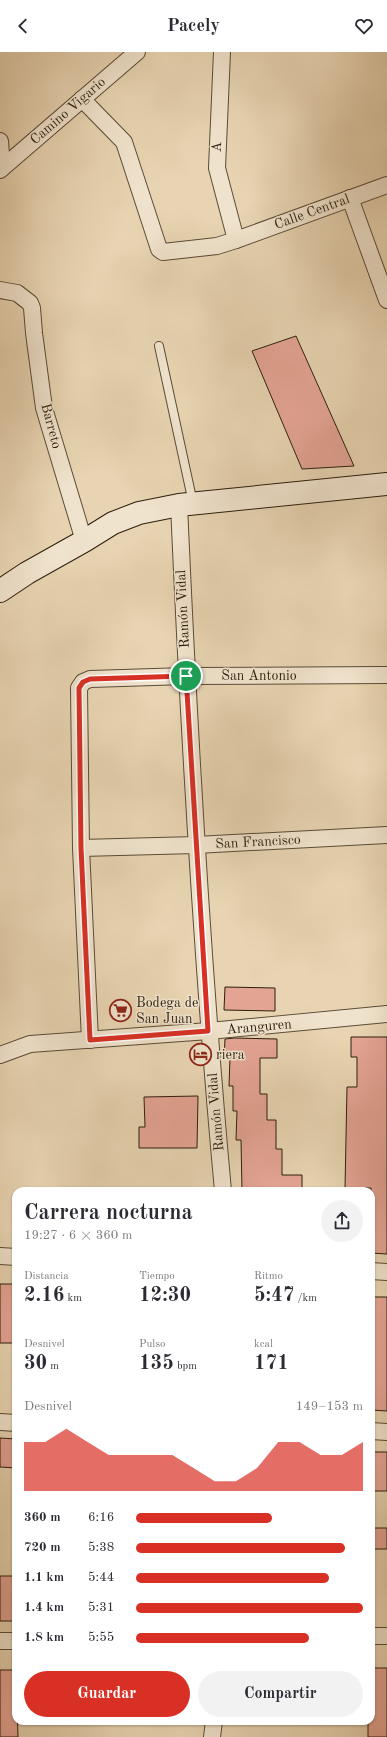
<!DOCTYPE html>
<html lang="es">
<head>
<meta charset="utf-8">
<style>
	:root { --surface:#fff; --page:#f2f2f3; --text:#2b2b33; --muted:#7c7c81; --accent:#d93025 }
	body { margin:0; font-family:"Old Standard TT",serif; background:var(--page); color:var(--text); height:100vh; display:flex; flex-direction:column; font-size:15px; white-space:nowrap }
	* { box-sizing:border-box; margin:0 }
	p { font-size:13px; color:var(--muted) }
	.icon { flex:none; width:22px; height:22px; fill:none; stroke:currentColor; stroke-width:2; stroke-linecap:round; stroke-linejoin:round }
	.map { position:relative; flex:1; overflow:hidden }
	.details { position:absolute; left:12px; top:1135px; width:363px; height:538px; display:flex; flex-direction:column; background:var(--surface); border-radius:12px; box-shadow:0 1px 3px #0004 }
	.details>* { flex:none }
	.pin { position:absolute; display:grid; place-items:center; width:34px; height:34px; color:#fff; margin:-17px; border:2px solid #fff; border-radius:50%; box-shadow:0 1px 4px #0007 }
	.round { display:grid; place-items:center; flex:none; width:42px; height:42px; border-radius:21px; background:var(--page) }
	.headline { display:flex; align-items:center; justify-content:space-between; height:68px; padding:0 12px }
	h1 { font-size:22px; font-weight:700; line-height:30px }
	.stats { display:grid; grid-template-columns:repeat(3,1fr); gap:6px; height:68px; padding:4px 12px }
	.stats div { display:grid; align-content:center }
	.stats b { font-size:20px; font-weight:700 }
	.stats small { font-size:11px; font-weight:400 }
	.stats p { font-size:11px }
	.chart { height:112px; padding:8px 12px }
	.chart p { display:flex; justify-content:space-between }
	.chart svg { width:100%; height:72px; margin-top:4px; fill:var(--accent); opacity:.7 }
	.action { display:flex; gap:8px; margin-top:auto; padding:8px 12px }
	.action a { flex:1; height:46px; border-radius:24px; background:var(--accent); color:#fff; font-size:16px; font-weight:700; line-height:46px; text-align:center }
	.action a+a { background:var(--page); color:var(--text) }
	ul { padding:0 12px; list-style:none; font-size:13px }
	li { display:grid; grid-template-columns:64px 48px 1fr; align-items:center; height:30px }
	li i { height:10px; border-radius:5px; background:var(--accent) }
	header { display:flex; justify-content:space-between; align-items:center; height:52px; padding:0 12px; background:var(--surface); font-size:18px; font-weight:700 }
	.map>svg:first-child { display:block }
</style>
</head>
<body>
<header><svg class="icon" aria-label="back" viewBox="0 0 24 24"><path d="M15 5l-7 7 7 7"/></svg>Pacely<svg class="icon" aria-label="heart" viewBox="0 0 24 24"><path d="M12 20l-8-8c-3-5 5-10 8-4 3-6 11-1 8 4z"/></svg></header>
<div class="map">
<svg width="387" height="1685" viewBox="0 0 387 1685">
	<rect width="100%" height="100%" fill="#e8d4b2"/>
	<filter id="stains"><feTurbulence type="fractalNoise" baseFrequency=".005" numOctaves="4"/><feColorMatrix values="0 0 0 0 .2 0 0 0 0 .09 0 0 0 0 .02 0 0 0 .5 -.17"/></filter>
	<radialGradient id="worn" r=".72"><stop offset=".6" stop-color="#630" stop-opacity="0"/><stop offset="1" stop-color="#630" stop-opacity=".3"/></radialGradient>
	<g fill="#e4a494" stroke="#2b1e0d">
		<path d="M296 284 354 414 302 417 252 299Z"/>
		<path d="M225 935 275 936V959L224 958Z"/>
		<path d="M351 985H387V1202L371 1201V1136H345L347 1035H357V1005H351Z"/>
		<path d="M234 986 277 987V1006H260V1042H267V1068H276V1097H282V1123H302V1139H242L241 1088H236L237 1059H233V1034H229L230 1006H224L225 987Z"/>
		<path d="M198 1044 197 1096H139V1075H145L144 1045Z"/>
		<path d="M0 1232H16L15 1291H0Z"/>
		<path d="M371 1245H387V1359L371 1358Z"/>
		<path d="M0 1386 16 1387V1416L0 1415Z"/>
		<rect x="371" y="1400" width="16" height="39"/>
		<rect x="371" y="1476" width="16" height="21"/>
		<rect x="0" y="1524" width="16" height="45"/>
		<path d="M371 1616H387V1685H368V1669H371Z"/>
		<path d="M0 1618H16L18 1685H0Z"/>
	</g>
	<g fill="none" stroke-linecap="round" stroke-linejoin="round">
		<defs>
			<path id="service" d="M159 294 193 451"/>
			<g id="minor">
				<path d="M222 0 217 116 236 188"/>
				<path d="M82 47 124 90 159 197 163 200 217 194 236 188 387 133"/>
				<path d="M0 89 2 116"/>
				<path d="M0 118 137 0"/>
				<path d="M350 146 387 248"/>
				<path d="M0 238 17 241 30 251 32 256 34 281 44 356 84 489"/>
				<path d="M179 453C189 682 202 911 223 1139"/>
				<path d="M81 796 196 793 387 783"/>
				<path d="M90 988 81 796 79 636 83 630 90 627 186 624 387 623"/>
				<path d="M0 1003 30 992 209 979 387 962"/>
				<path d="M0 1204 16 1205"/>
				<path d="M371 1219 387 1220"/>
				<path d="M0 1370 16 1371"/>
				<path d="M371 1379 387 1380"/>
				<path d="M371 1584H387"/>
				<path d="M0 1589H16"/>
				<path d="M212 1685 214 1669"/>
			</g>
			<path id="secondary" d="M0 539 27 521 84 489 113 471 139 461 179 453 387 432"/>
		</defs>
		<use href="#service" stroke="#5a4c36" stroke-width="10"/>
		<use href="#minor" stroke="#5a4c36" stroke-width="18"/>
		<use href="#secondary" stroke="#2b1e0d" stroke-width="24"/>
		<use href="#service" stroke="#f0e3cd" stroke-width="8"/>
		<use href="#minor" stroke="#f0e3cd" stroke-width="16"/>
		<use href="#secondary" stroke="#f0e3cd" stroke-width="22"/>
	</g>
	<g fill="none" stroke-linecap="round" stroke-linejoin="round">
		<defs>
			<path id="route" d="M186 624 208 979 90 988 81 796 79 636 83 630 90 627Z"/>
		</defs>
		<use href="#route" stroke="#fff" stroke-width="8"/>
		<use href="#route" stroke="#d93025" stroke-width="5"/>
	</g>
	<defs>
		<symbol id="supermarket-ring" viewBox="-11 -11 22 22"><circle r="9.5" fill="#f0e3cd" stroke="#8f2418" stroke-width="1.5"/><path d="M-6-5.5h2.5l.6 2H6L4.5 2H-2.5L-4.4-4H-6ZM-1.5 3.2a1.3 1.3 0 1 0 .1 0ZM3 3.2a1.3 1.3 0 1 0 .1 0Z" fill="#8f2418"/></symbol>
		<symbol id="hotel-ring" viewBox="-11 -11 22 22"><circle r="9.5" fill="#f0e3cd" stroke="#8f2418" stroke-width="1.5"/><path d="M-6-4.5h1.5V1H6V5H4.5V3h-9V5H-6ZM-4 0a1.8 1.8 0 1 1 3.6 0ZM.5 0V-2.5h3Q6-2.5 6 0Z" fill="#8f2418"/></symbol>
	</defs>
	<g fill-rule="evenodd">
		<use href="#supermarket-ring" x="108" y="946" width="25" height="25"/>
		<use href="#hotel-ring" x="188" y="990" width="25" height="25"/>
	</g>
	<g text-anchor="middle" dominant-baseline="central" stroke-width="3" stroke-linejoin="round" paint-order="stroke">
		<g font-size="14" fill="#2b1e0d" stroke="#f0e3cd">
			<text transform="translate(68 59) rotate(-41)">Camino Vigario</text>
			<text transform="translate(217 95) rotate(-88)">A</text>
			<text transform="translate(312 160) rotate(-20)">Calle Central</text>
			<text transform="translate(51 374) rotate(75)">Barreto</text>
			<text transform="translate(183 557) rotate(-93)">Ramón Vidal</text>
			<text x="259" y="624">San Antonio</text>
			<text transform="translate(258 790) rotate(-3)">San Francisco</text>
			<text transform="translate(259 975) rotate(-5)">Aranguren</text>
			<text transform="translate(216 1060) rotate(-95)">Ramón Vidal</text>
		</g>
		<g font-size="14" fill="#2b1e0d" stroke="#f0e3cd" text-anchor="start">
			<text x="136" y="951">Bodega de<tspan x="136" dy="16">San Juan</tspan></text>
			<text x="216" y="1003">riera</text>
		</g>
	</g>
	<rect width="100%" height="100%" filter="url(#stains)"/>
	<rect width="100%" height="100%" fill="url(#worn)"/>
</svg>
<div class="pin" style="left:186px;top:624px;background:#1e9e55"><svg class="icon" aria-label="arrive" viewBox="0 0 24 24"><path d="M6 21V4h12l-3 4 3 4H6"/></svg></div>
<section class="details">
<div class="headline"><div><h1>Carrera nocturna</h1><p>19:27 · 6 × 360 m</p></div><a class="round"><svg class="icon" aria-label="share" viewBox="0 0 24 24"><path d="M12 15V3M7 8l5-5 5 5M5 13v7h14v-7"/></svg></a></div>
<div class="stats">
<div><p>Distancia</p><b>2.16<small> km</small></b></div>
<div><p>Tiempo</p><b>12:30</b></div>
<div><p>Ritmo</p><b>5:47<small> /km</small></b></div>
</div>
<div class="stats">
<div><p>Desnivel</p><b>30<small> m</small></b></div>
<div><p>Pulso</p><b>135<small> bpm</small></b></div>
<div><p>kcal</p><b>171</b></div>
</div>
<div class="chart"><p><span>Desnivel</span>149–153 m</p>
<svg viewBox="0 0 160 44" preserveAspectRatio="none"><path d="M0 44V14L10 14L20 6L30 14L40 22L50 22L60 22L70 22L80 30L90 38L100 38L110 30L120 14L130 14L140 22L150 22L160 14V44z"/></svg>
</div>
<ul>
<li><b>360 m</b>6:16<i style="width:60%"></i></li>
<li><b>720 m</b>5:38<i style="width:92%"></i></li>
<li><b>1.1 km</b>5:44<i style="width:85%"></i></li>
<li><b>1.4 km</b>5:31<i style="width:100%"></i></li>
<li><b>1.8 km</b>5:55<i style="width:76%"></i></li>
</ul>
<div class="action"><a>Guardar</a><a>Compartir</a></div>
</section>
</div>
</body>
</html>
